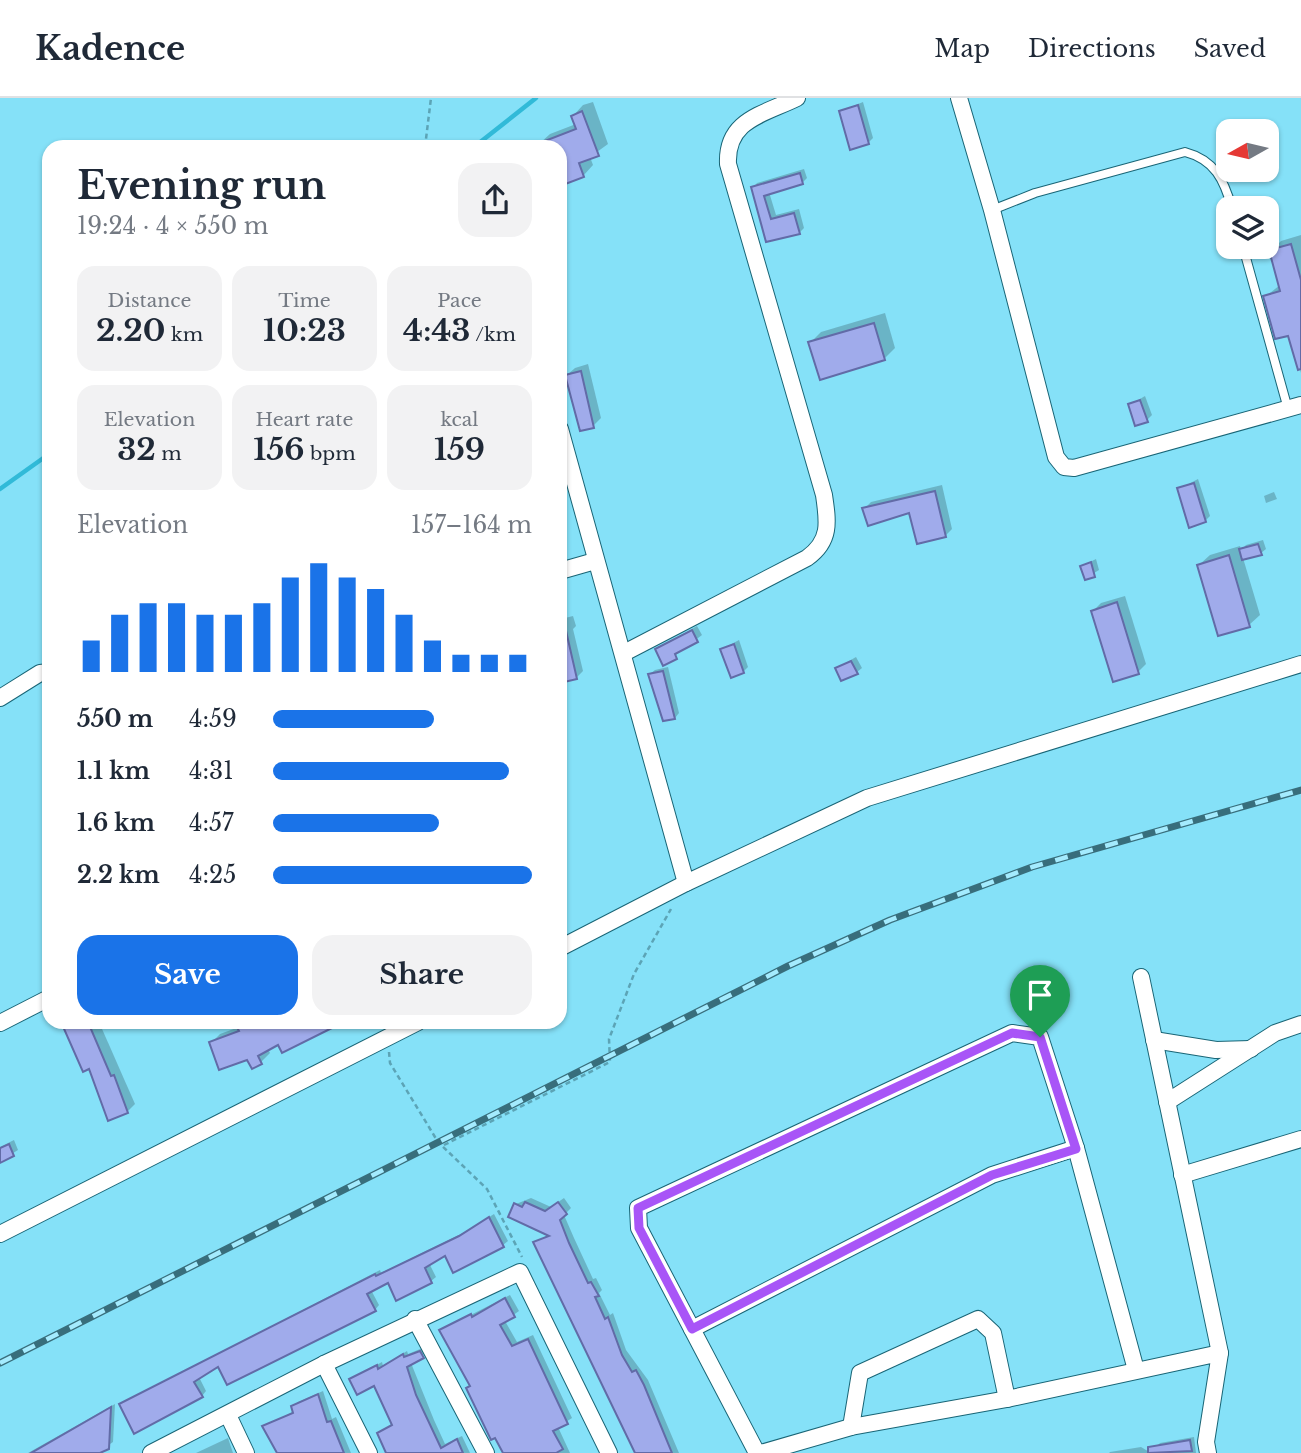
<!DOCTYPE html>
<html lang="en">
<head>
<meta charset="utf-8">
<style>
	:root { --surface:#fff; --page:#f2f2f3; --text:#1f2937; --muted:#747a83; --line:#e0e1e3; --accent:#1a73e8 }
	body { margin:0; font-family:"Libre Baskerville",serif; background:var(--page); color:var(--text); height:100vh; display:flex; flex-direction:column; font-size:26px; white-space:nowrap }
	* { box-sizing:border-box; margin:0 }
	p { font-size:23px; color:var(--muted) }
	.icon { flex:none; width:38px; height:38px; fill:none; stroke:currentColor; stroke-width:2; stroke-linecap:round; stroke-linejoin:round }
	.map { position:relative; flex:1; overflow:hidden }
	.side { position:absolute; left:42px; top:42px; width:525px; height:889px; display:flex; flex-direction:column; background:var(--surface); border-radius:21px; box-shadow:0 2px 5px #0004 }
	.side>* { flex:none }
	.needle { width:46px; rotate:262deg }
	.fabs { position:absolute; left:1216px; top:21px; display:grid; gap:14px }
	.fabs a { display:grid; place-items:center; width:63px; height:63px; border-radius:14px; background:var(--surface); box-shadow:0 2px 5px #0004; font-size:35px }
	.pin { position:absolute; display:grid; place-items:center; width:60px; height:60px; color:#fff; margin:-72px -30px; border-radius:50% 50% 50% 0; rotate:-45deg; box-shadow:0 0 7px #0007 }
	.pin .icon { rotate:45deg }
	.round { display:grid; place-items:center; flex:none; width:74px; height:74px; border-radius:21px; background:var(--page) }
	.overview { display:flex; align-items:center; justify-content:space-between; height:119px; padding:0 35px }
	h1 { font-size:38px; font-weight:700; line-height:52px }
	.metrics { display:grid; grid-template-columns:repeat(3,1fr); gap:10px; height:119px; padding:7px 35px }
	.metrics div { display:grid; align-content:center; border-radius:18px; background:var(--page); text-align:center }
	.metrics b { font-size:30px; font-weight:700 }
	.metrics small { font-size:19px; font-weight:400 }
	.metrics p { font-size:19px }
	.chart { height:196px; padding:14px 35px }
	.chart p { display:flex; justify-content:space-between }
	.chart svg { width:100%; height:126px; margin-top:7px; stroke:var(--accent); stroke-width:6 }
	.action { display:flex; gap:14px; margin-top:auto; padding:14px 35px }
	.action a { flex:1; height:80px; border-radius:21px; background:var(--accent); color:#fff; font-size:28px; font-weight:700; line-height:80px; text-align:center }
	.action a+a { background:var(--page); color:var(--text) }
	ul { padding:0 35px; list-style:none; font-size:23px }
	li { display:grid; grid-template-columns:112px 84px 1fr; align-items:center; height:52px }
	li i { height:18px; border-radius:9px; background:var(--accent) }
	header { display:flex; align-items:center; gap:42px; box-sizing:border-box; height:98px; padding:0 35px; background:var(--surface); border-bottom:2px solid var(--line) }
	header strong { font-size:33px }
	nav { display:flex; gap:38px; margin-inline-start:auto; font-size:24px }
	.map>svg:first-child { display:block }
</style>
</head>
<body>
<header>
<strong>Kadence</strong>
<nav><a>Map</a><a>Directions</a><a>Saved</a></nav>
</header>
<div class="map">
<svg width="1301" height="1355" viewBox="0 0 1301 1355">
	<rect width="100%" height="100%" fill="#85e1f8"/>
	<g fill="#0003">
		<path d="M593 4 608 46 590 59 593 67 583 78 560 86V49H540L539 46 550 36 576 26 573 18 583 7Z"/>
		<path d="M863 4 873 40 868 45 841 13Z"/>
		<path d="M804 71 807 80 802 85 769 94 776 117 799 111 804 130 799 135 767 142 753 90 757 85Z"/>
		<path d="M1301 137V275L1289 236 1265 199 1280 187 1271 153 1281 143Z"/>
		<path d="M885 215 895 250 884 261 810 245 821 234Z"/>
		<path d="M588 266 601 320 593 328 567 277 575 270Z"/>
		<path d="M1145 298 1152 317 1147 322 1130 307Z"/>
		<path d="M1198 381 1210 418 1205 423 1179 391Z"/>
		<path d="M942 387 952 431 945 438 911 412 864 411 871 404Z"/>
		<path d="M1274 394 1277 401 1266 405 1264 398Z"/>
		<path d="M1263 442 1266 451 1261 455 1243 460 1260 517 1249 527 1199 467 1210 457 1240 448 1241 452 1246 447Z"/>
		<path d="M1096 461 1099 472 1086 480 1082 468Z"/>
		<path d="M1125 498 1146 566 1138 574 1093 513 1101 505Z"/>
		<path d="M560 514 561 521 573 518 576 528 573 531 583 573 577 579 560 583Z"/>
		<path d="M697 528 702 537 664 566 657 551Z"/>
		<path d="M739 542 748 569 743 574 722 551Z"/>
		<path d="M856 559 862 570 857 574 837 570Z"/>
		<path d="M668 569 679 615 675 620 650 576 655 572Z"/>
		<path d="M560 769 567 785 560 792Z"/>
		<path d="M63 924H99L135 1006 127 1014 90 969Z"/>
		<path d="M241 924H337L279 945 268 951 270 955 261 964 211 945 220 936 239 929Z"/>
		<path d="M14 1042 18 1052 0 1063V1049Z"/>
		<path d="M531 1100 551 1109 564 1100 571 1110 564 1117 574 1140 593 1181 596 1180 602 1192 599 1195 610 1217 613 1215 626 1252 648 1282 679 1355H638L535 1145 549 1136 516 1106Z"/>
		<path d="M494 1116 508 1143 503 1147 446 1156 429 1165 436 1179 431 1183 397 1201 388 1183 371 1192 379 1207 375 1212 219 1267 199 1279 206 1293 202 1298 121 1306 380 1172 381 1175 465 1134Z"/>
		<path d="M510 1197 519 1213 505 1223 517 1244 533 1237 572 1320 558 1329 570 1355H505L441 1232Z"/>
		<path d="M425 1249 427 1254 411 1265 434 1322 445 1346 462 1338 470 1355H389L379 1336 394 1326 375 1286 351 1281 382 1264 383 1268 407 1253 408 1256Z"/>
		<path d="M323 1293 332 1321 336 1319 351 1355H278L264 1329 294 1313 293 1309 298 1304Z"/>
		<path d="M115 1306 113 1344 97 1355H28Z"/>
		<path d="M1194 1339 1196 1355H1157L1156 1349 1160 1345Z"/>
		<path d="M228 1340 233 1355H196Z"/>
		<path d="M1141 1349 1151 1355H1109L1110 1354Z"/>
	</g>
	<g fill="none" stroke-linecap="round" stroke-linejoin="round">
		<g stroke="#31bad8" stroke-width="4.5">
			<path d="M474 49 536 0"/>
			<path d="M0 391 49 356"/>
		</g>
	</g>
	<g fill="#a0abeb" stroke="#626ba7" stroke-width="2">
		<path d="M858 7 869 46 850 52 839 13Z"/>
		<path d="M582 13 599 58 579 65 584 79 560 88V49L532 48 576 31 571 18Z"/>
		<path d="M800 75 803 86 764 98 771 121 794 115 800 136 766 144 751 89Z"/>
		<path d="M1291 146 1301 182V271L1298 272 1288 238 1275 241 1263 198 1280 193 1269 152Z"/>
		<path d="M874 225 885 262 820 282 808 244Z"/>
		<path d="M581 273 594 330 580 333 565 277Z"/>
		<path d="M1140 302 1148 324 1135 328 1128 306Z"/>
		<path d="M1194 385 1206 424 1189 430 1177 390Z"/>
		<path d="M935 393 946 439 917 446 909 415 868 428 862 410Z"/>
		<path d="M1258 446 1262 457 1242 462 1239 451Z"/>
		<path d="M1229 457 1250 529 1218 538 1197 467Z"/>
		<path d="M1091 464 1095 479 1085 482 1080 468Z"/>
		<path d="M1117 504 1139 576 1113 584 1091 513Z"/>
		<path d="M560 524H564L577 581 560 585Z"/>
		<path d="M692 532 698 544 675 556 677 561 663 568 655 551Z"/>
		<path d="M734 546 744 575 731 580 720 551Z"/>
		<path d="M851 563 858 576 841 583 835 570Z"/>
		<path d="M663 573 675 621 663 623 648 576Z"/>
		<path d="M61 924H88L111 978 114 977 128 1015 108 1023 89 971 83 974Z"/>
		<path d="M234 924H344L282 955 278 947 258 958 262 966 252 971 247 962 219 972 209 944 239 933Z"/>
		<path d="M9 1046 14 1058 0 1065V1050Z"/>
		<path d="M525 1104 545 1113 558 1104 567 1116 560 1122 569 1145 588 1185 591 1184 599 1198 595 1199 605 1221 608 1219 622 1257 632 1274 636 1272 644 1287 672 1355H635L533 1144 549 1138 508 1119 514 1105 522 1109Z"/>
		<path d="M489 1119 504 1149 453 1175 445 1158 425 1170 432 1185 396 1203 388 1185 367 1196 376 1213 227 1287 218 1269 194 1284 203 1299 134 1336 119 1306 375 1176 376 1178 459 1138Z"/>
		<path d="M505 1200 515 1219 500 1227 512 1248 528 1241 568 1326 553 1333 563 1351 556 1355H503L495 1340 491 1342 466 1290 470 1288 439 1232 471 1216 472 1219Z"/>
		<path d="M420 1253 424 1260 407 1269 416 1297 441 1350 457 1341 463 1355H386L377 1335 392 1327 374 1288 357 1297 349 1281 377 1267 378 1271 403 1256 404 1259Z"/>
		<path d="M318 1296 327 1324 331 1323 344 1355H277L262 1328 293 1315 291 1308Z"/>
		<path d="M111 1309 109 1351 100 1355H31Z"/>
		<path d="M1190 1342 1192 1353 1148 1355V1349Z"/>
	</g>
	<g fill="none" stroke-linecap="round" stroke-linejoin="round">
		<defs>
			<g id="lane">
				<path d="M992 112 1035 95 1185 54C1215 62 1224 82 1232 110"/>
				<path d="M1243 149 1288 311"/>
			</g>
			<g id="street">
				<path d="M959 0 992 112 1056 359 1064 369 1074 370 1301 307"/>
				<path d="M560 331 686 785"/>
				<path d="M560 473 595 463"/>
				<path d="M624 555 807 460C831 443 828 424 824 397L728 66C726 22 762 17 797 0"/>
				<path d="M0 600 40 575 49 574"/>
				<path d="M560 850 686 785 867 700 1301 566"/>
				<path d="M1141 879 1220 1255"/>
				<path d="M0 925 49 900"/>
				<path d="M1154 942 1216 952 1251 951"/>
				<path d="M1167 1004 1275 935 1301 926"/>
				<path d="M1182 1077 1301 1041"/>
				<path d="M0 1136 418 924"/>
				<path d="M415 1221 486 1355"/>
				<path d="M692 1231 992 1077 1076 1050"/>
				<path d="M324 1266 369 1355"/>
				<path d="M228 1317 246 1355"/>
				<path d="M851 1329 860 1275 978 1221 993 1235 1007 1301"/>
				<path d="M151 1355 324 1266 520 1174 609 1355"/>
				<path d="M757 1355 639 1130 638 1110 1012 935 1040 939 1076 1050 1136 1272"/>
				<path d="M761 1355 851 1329 1007 1301 1220 1255 1206 1344 1208 1355"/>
			</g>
		</defs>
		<use href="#lane" stroke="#196576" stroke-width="10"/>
		<use href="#street" stroke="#196576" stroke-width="18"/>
		<g stroke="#5ca4b6" stroke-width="2.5" stroke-dasharray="5 3.5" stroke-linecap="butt">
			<path d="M425 49 431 0"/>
			<path d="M389 954 390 965 438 1044 487 1091 522 1159"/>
			<path d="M444 1047 610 964 609 941 634 876 671 811"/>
		</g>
		<use href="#lane" stroke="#fff" stroke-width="8"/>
		<use href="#street" stroke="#fff" stroke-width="16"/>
		<defs>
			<path id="rail" d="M0 1265 788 868 890 822 1032 769 1301 692"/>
		</defs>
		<use href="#rail" stroke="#386e7c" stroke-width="7"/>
		<use href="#rail" stroke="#a4ebfe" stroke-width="4.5" stroke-dasharray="13" stroke-linecap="butt"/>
	</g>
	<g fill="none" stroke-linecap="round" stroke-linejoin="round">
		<defs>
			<path id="route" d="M1012 935 1040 939 1076 1051 992 1077 692 1231 639 1130 638 1110Z"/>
		</defs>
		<use href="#route" stroke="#fff" stroke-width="14"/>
		<use href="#route" stroke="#a855f7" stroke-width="9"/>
	</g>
</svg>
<div class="fabs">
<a><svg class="needle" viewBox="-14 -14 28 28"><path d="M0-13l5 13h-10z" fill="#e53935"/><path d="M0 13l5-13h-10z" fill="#747a83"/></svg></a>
<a><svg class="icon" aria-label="layers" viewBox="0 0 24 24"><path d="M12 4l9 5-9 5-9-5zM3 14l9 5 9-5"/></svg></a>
</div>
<div class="pin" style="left:1040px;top:939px;background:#1e9e55"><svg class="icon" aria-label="arrive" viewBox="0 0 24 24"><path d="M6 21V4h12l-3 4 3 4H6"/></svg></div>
<section class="side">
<div class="overview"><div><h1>Evening run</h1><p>19:24 · 4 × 550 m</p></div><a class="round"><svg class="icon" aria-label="share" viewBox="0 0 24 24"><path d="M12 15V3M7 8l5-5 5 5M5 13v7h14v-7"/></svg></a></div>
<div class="metrics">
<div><p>Distance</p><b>2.20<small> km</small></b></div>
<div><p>Time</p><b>10:23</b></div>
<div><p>Pace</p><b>4:43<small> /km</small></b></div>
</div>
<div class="metrics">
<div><p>Elevation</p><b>32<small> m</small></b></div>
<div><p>Heart rate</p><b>156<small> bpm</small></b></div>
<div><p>kcal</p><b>159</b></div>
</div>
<div class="chart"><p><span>Elevation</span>157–164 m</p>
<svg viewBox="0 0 160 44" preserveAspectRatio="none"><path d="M5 44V33M15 44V24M25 44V20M35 44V20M45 44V24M55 44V24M65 44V20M75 44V11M85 44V6M95 44V11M105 44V15M115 44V24M125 44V33M135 44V38M145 44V38M155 44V38"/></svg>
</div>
<ul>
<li><b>550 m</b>4:59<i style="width:62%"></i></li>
<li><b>1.1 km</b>4:31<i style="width:91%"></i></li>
<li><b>1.6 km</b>4:57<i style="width:64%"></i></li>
<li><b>2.2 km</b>4:25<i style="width:100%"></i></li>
</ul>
<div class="action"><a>Save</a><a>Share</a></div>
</section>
</div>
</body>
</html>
